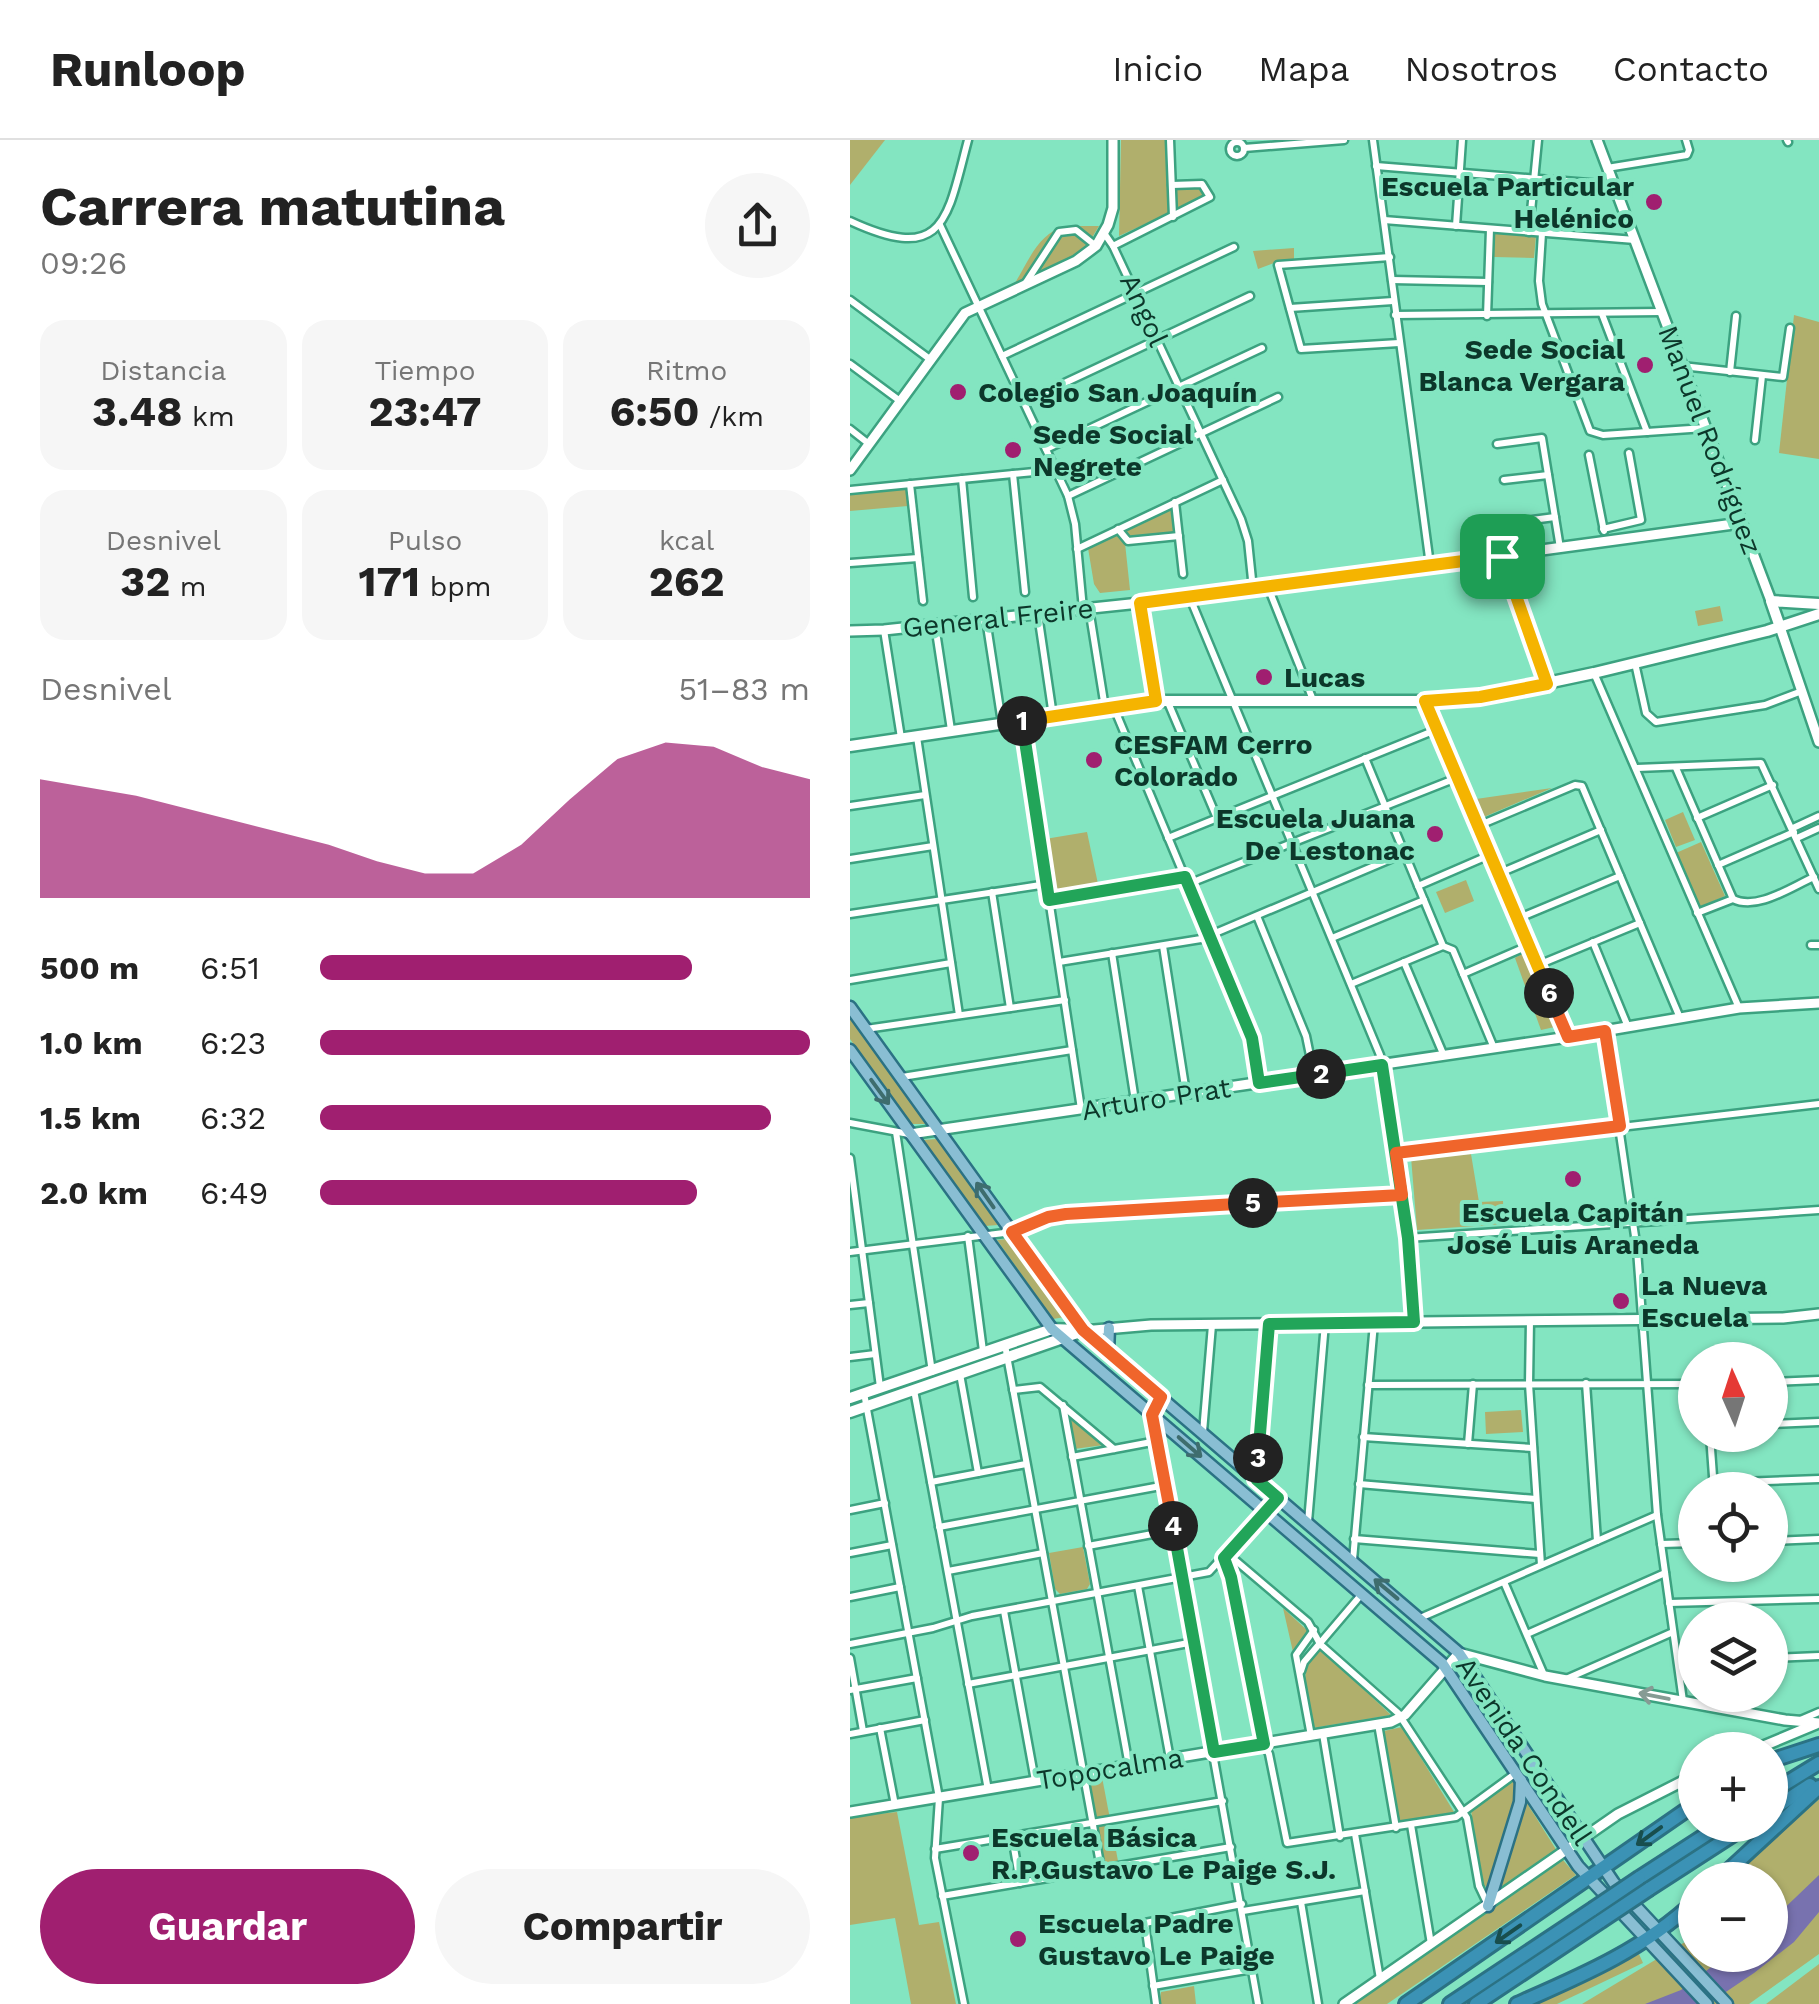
<!DOCTYPE html>
<html lang="es">
<head>
<meta charset="utf-8">
<style>
	:root { --surface:#fff; --page:#f6f6f6; --text:#222; --muted:#767676; --line:#e0e0e0; --accent:#a01f70 }
	body { margin:0; font-family:"Work Sans",sans-serif; background:var(--page); color:var(--text); height:100vh; display:flex; flex-direction:column; font-size:38px; white-space:nowrap }
	* { box-sizing:border-box; margin:0 }
	p { font-size:32px; color:var(--muted) }
	.icon { flex:none; width:55px; height:55px; fill:none; stroke:currentColor; stroke-width:2; stroke-linecap:round; stroke-linejoin:round }
	.map { position:relative; flex:1; overflow:hidden }
	.panel { display:flex; flex-direction:column; background:var(--surface); width:850px }
	.panel>* { flex:none }
	.needle { width:65px; rotate:357deg }
	.tools { position:absolute; left:828px; top:1202px; display:grid; gap:20px }
	.tools a { display:grid; place-items:center; width:110px; height:110px; border-radius:50%; background:var(--surface); box-shadow:0 2px 8px #0004; font-size:50px }
	.pin { position:absolute; display:grid; place-items:center; width:85px; height:85px; color:#fff; margin:-42px; border-radius:20px; box-shadow:0 5px 15px #0006 }
	.km { position:absolute; width:50px; height:50px; margin:-25px; border-radius:50%; background:#222; color:#fff; font-size:28px; line-height:50px; text-align:center }
	.round { display:grid; place-items:center; flex:none; width:105px; height:105px; border-radius:52px; background:var(--page) }
	.headline { display:flex; align-items:center; justify-content:space-between; height:170px; padding:0 40px }
	h1 { font-size:55px; font-weight:700; line-height:75px }
	.stats { display:grid; grid-template-columns:repeat(3,1fr); gap:15px; height:170px; padding:10px 40px }
	.stats div { display:grid; align-content:center; border-radius:25px; background:var(--page); text-align:center }
	.stats b { font-size:42px; font-weight:700 }
	.stats small { font-size:28px; font-weight:400 }
	.stats p { font-size:28px }
	.chart { height:280px; padding:20px 40px }
	.chart p { display:flex; justify-content:space-between }
	.chart svg { width:100%; height:180px; margin-top:10px; fill:var(--accent); opacity:.7 }
	.button { display:flex; gap:20px; margin-top:auto; padding:20px 40px }
	.button a { flex:1; height:115px; border-radius:60px; background:var(--accent); color:#fff; font-size:40px; font-weight:700; line-height:115px; text-align:center }
	.button a+a { background:var(--page); color:var(--text) }
	ul { padding:0 40px; list-style:none; font-size:32px }
	li { display:grid; grid-template-columns:160px 120px 1fr; align-items:center; height:75px }
	li i { height:25px; border-radius:12px; background:var(--accent) }
	header { display:flex; align-items:center; gap:60px; box-sizing:border-box; height:140px; padding:0 50px; background:var(--surface); border-bottom:2px solid var(--line) }
	header strong { font-size:48px }
	nav { display:flex; gap:55px; margin-inline-start:auto; font-size:35px }
	main { display:flex; flex:1; min-height:0 }
	.map>svg:first-child { display:block }
</style>
</head>
<body>
<header>
<strong>Runloop</strong>
<nav><a>Inicio</a><a>Mapa</a><a>Nosotros</a><a>Contacto</a></nav>
</header>
<main>
<section class="panel">
<div class="headline"><div><h1>Carrera matutina</h1><p>09:26</p></div><a class="round"><svg class="icon" aria-label="share" viewBox="0 0 24 24"><path d="M12 15V3M7 8l5-5 5 5M5 13v7h14v-7"/></svg></a></div>
<div class="stats">
<div><p>Distancia</p><b>3.48<small> km</small></b></div>
<div><p>Tiempo</p><b>23:47</b></div>
<div><p>Ritmo</p><b>6:50<small> /km</small></b></div>
</div>
<div class="stats">
<div><p>Desnivel</p><b>32<small> m</small></b></div>
<div><p>Pulso</p><b>171<small> bpm</small></b></div>
<div><p>kcal</p><b>262</b></div>
</div>
<div class="chart"><p><span>Desnivel</span>51–83 m</p>
<svg viewBox="0 0 160 44" preserveAspectRatio="none"><path d="M0 44V15L10 17L20 19L30 22L40 25L50 28L60 31L70 35L80 38L90 38L100 31L110 20L120 10L130 6L140 7L150 12L160 15V44z"/></svg>
</div>
<ul>
<li><b>500 m</b>6:51<i style="width:76%"></i></li>
<li><b>1.0 km</b>6:23<i style="width:100%"></i></li>
<li><b>1.5 km</b>6:32<i style="width:92%"></i></li>
<li><b>2.0 km</b>6:49<i style="width:77%"></i></li>
</ul>
<div class="button"><a>Guardar</a><a>Compartir</a></div>
</section>
<div class="map">
<svg width="969" height="1864" viewBox="0 0 969 1864">
	<rect width="100%" height="100%" fill="#83e5c1"/>
	<g fill="#b0af6c">
		<path d="M0 0H35L0 45Z"/>
		<path d="M271 0H316L318 48 353 49 354 57 269 96Z"/>
		<path d="M215 86H249L234 111 165 143C179 120 188 94 215 86Z"/>
		<path d="M643 93 686 96 684 118 644 117Z"/>
		<path d="M444 108V122L424 123 408 129 403 111Z"/>
		<path d="M944 175 969 182V319L929 313Z"/>
		<path d="M57 347 58 366 0 371V353Z"/>
		<path d="M321 368 324 399 275 403 280 450 250 453 244 444 238 408Z"/>
		<path d="M870 466 873 481 848 486 845 471Z"/>
		<path d="M702 648 634 677 626 659Z"/>
		<path d="M833 672 845 700 826 707 815 680Z"/>
		<path d="M237 692 248 744 203 751 195 699Z"/>
		<path d="M851 702 875 756 850 767 826 713Z"/>
		<path d="M616 740 624 761 595 773 586 752Z"/>
		<path d="M678 810 709 886 691 890 665 818Z"/>
		<path d="M0 876 78 984H60L0 899Z"/>
		<path d="M87 999 148 1085 135 1086 73 1000Z"/>
		<path d="M621 1014 629 1062 653 1061 654 1084 567 1090 561 1017Z"/>
		<path d="M157 1099 215 1177 203 1179 147 1100Z"/>
		<path d="M671 1270 673 1292 636 1294 635 1272Z"/>
		<path d="M218 1277 254 1305 224 1309Z"/>
		<path d="M233 1407 240 1444 237 1449 210 1454 205 1449 199 1413Z"/>
		<path d="M433 1468 459 1492 443 1512Z"/>
		<path d="M470 1508 541 1575 463 1588C457 1555 445 1534 470 1508Z"/>
		<path d="M552 1587 604 1672 549 1682 534 1591Z"/>
		<path d="M252 1637 268 1721 254 1723 238 1640Z"/>
		<path d="M663 1641 667 1650 638 1748 631 1744 621 1670Z"/>
		<path d="M969 1659V1814L899 1864H732L845 1796V1815H920V1740H878Z"/>
		<path d="M675 1660 707 1711 649 1750Z"/>
		<path d="M47 1672 69 1785 89 1782 106 1864H61L45 1778 0 1785V1677Z"/>
		<path d="M713 1720 726 1735 537 1864H502Z"/>
		<path d="M789 1814 793 1823 707 1864H684Z"/>
		<path d="M969 1824V1864H916Z"/>
		<path d="M344 1846 346 1864H309L311 1852Z"/>
	</g>
	<path fill="#7872af" d="M969 1735V1772L944 1802 904 1833 858 1864H795L831 1850 877 1815H920V1782Z"/>
	<g fill="none" stroke-linecap="round" stroke-linejoin="round">
		<defs>
			<g id="minor">
				<path d="M320 0 323 77"/>
				<path d="M523 0 580 425"/>
				<path d="M937 0 938 2"/>
				<circle cx="387" cy="9" r="7"/>
				<path d="M394 8 494 0"/>
				<path d="M526 26 764 45"/>
				<path d="M757 28 837 15 839 10 836 0"/>
				<path d="M534 80 785 100"/>
				<path d="M0 81C95 125 97 79 118 0"/>
				<path d="M90 85 218 356 225 384 233 469"/>
				<path d="M606 86 612 0"/>
				<path d="M679 92 688 0"/>
				<path d="M254 93 263 106 391 379 398 401 403 449"/>
				<path d="M692 93 689 141 692 164 740 291 753 295 855 288"/>
				<path d="M263 106 360 57 352 44 322 45"/>
				<path d="M540 117 428 125 451 209 549 203"/>
				<path d="M542 140 638 142"/>
				<path d="M175 144 209 92 226 90 246 106"/>
				<path d="M0 160 81 220"/>
				<path d="M440 168 543 161"/>
				<path d="M752 174 797 292"/>
				<path d="M545 175 812 172"/>
				<path d="M637 176 640 89"/>
				<path d="M152 216 384 107"/>
				<path d="M0 224 50 261"/>
				<path d="M832 226 933 237 940 188"/>
				<path d="M880 232 886 176"/>
				<path d="M174 262 400 156"/>
				<path d="M0 289 19 304"/>
				<path d="M905 300 912 236"/>
				<path d="M647 304 692 298 710 408"/>
				<path d="M196 309 412 208"/>
				<path d="M739 315 754 391"/>
				<path d="M163 334 175 452"/>
				<path d="M112 339 123 457"/>
				<path d="M654 340 698 335"/>
				<path d="M60 344 73 461"/>
				<path d="M0 350 205 330"/>
				<path d="M218 356 428 257"/>
				<path d="M325 362 333 434"/>
				<path d="M658 383 705 377"/>
				<path d="M268 389 278 401 329 396"/>
				<path d="M753 389 791 380 779 313"/>
				<path d="M227 409 373 340"/>
				<path d="M652 416 696 542"/>
				<path d="M0 423 68 418"/>
				<path d="M418 447 463 560"/>
				<path d="M340 458 530 915 557 1098 563 1182"/>
				<path d="M290 463 306 561"/>
				<path d="M239 468 255 568"/>
				<path d="M188 474 203 576"/>
				<path d="M136 479 152 583"/>
				<path d="M85 485 101 590"/>
				<path d="M34 490 51 598"/>
				<path d="M785 523 796 573 806 582 915 565 952 551"/>
				<path d="M744 533 889 868"/>
				<path d="M317 560 367 678"/>
				<path d="M576 562 718 897"/>
				<path d="M264 568 402 898 409 942"/>
				<path d="M172 581 231 969"/>
				<path d="M67 597 109 875"/>
				<path d="M515 618 593 806 603 810 644 908"/>
				<path d="M787 628 911 623 969 749"/>
				<path d="M826 628 883 759"/>
				<path d="M0 666 75 655"/>
				<path d="M847 678 923 645"/>
				<path d="M630 685 725 645 732 646 830 878"/>
				<path d="M943 688 969 676"/>
				<path d="M318 698 588 589"/>
				<path d="M947 698 969 688"/>
				<path d="M0 719 83 706"/>
				<path d="M868 725 944 692"/>
				<path d="M650 733 751 690"/>
				<path d="M338 744 609 637"/>
				<path d="M568 746 642 714"/>
				<path d="M142 752 160 868"/>
				<path d="M199 760 335 737"/>
				<path d="M847 773 883 759C907 771 941 747 964 737"/>
				<path d="M0 774 197 744"/>
				<path d="M407 776 456 896 464 935"/>
				<path d="M669 778 770 736"/>
				<path d="M482 798 574 760"/>
				<path d="M743 802 778 887"/>
				<path d="M961 805H969"/>
				<path d="M313 806 336 953"/>
				<path d="M262 813 285 961"/>
				<path d="M209 822 351 799 555 713"/>
				<path d="M554 822 594 916"/>
				<path d="M688 825 790 783"/>
				<path d="M613 834 680 805"/>
				<path d="M0 840 101 823"/>
				<path d="M501 844 593 806"/>
				<path d="M16 889 215 860"/>
				<path d="M755 891 787 1110 807 1375 833 1561"/>
				<path d="M52 937 222 910"/>
				<path d="M0 983 59 994"/>
				<path d="M46 992 82 1232"/>
				<path d="M546 1013 969 964"/>
				<path d="M0 1018 30 1247"/>
				<path d="M118 1096 133 1211"/>
				<path d="M557 1098 969 1070"/>
				<path d="M0 1112 162 1092 198 1077 216 1074 551 1055"/>
				<path d="M0 1165 19 1163"/>
				<path d="M680 1180 679 1244 691 1425"/>
				<path d="M155 1205 251 1729"/>
				<path d="M0 1217 25 1214"/>
				<path d="M110 1234 128 1333"/>
				<path d="M920 1242 969 1240"/>
				<path d="M736 1243 747 1401"/>
				<path d="M518 1245 845 1244"/>
				<path d="M64 1250 138 1650"/>
				<path d="M163 1250 190 1247 264 1309"/>
				<path d="M14 1253 89 1658 85 1718 114 1864"/>
				<path d="M311 1257 302 1275 408 1864"/>
				<path d="M213 1265 279 1626"/>
				<path d="M920 1284 969 1282"/>
				<path d="M353 1292 362 1185"/>
				<path d="M860 1295 864 1350"/>
				<path d="M513 1297 683 1308"/>
				<path d="M618 1304 623 1244"/>
				<path d="M222 1317 307 1301"/>
				<path d="M407 1338 419 1183"/>
				<path d="M81 1342 176 1324"/>
				<path d="M864 1343 969 1339"/>
				<path d="M509 1344 686 1359"/>
				<path d="M0 1370 35 1363"/>
				<path d="M458 1382 475 1183"/>
				<path d="M89 1387 316 1345"/>
				<path d="M504 1399 690 1414"/>
				<path d="M920 1401 969 1399"/>
				<path d="M811 1404 845 1403"/>
				<path d="M238 1406 324 1390"/>
				<path d="M0 1413 42 1405"/>
				<path d="M378 1414 458 1482 470 1504 548 1573 617 1678 629 1746 638 1765"/>
				<path d="M374 1418 381 1437 409 1593 419 1614 437 1703 606 1677 666 1633"/>
				<path d="M503 1420 524 1183"/>
				<path d="M98 1431 193 1413"/>
				<path d="M654 1442 694 1535"/>
				<path d="M288 1446 320 1619"/>
				<path d="M0 1457 50 1447"/>
				<path d="M819 1463 969 1459"/>
				<path d="M154 1471 185 1641"/>
				<path d="M570 1478 807 1375"/>
				<path d="M677 1494 815 1433"/>
				<path d="M0 1504 83 1488 122 1476 359 1432 428 1357"/>
				<path d="M0 1518 13 1591"/>
				<path d="M920 1518 969 1516"/>
				<path d="M828 1522 845 1521"/>
				<path d="M451 1531 454 1522 511 1455"/>
				<path d="M716 1539 823 1492"/>
				<path d="M118 1544 344 1502"/>
				<path d="M0 1550 67 1538"/>
				<path d="M948 1581 969 1572"/>
				<path d="M528 1584 546 1688"/>
				<path d="M30 1588 45 1665"/>
				<path d="M0 1594 75 1580"/>
				<path d="M473 1594 490 1697"/>
				<path d="M461 1596 446 1515 464 1490"/>
				<path d="M561 1685 581 1804"/>
				<path d="M505 1694 530 1839"/>
				<path d="M162 1696 170 1743"/>
				<path d="M85 1709 373 1661"/>
				<path d="M92 1756 381 1707"/>
				<path d="M451 1762 468 1864"/>
				<path d="M393 1771 515 1751"/>
				<path d="M303 1846 402 1829"/>
				<path d="M306 1864 295 1783 392 1764"/>
			</g>
			<g id="tertiary">
				<path d="M747 0 921 461"/>
				<path d="M0 330 115 173 226 121 246 106 258 85 263 68V0"/>
				<path d="M930 487 969 602"/>
				<path d="M0 491 34 490 337 458 891 383"/>
				<path d="M60 994 718 897 889 868 969 863"/>
				<path d="M233 1191 301 1185 933 1178 969 1174"/>
				<path d="M904 1610 966 1584"/>
				<path d="M0 1672 541 1582 555 1575 609 1513 695 1536 935 1580 969 1583"/>
				<path d="M494 1864 768 1674 845 1635"/>
			</g>
			<g id="secondary">
				<path d="M930 487 921 461 969 464"/>
				<path d="M0 606 306 561H575L631 557 744 533 917 491 969 474"/>
				<path d="M0 1258 202 1189 227 1190"/>
				<path d="M0 1272 233 1191"/>
			</g>
			<g id="primary">
				<path d="M0 867 233 1191 609 1513 764 1743 877 1864"/>
				<path d="M0 910 202 1189 592 1523 728 1726 857 1864"/>
				<path d="M258 1213 259 1188"/>
				<path d="M638 1766 670 1662 671 1640"/>
			</g>
			<g id="motorway">
				<path d="M920 1621 969 1605"/>
				<path d="M920 1653 969 1623"/>
				<path d="M920 1671 960 1645"/>
				<path d="M789 1738 871 1685"/>
				<path d="M868 1740 969 1647"/>
				<path d="M799 1749 898 1685"/>
				<path d="M556 1864 845 1664"/>
				<path d="M600 1864 743 1769"/>
				<path d="M626 1864 751 1781"/>
				<path d="M667 1864C731 1836 793 1810 845 1761"/>
			</g>
		</defs>
		<use href="#minor" stroke="#3ca280" stroke-width="11"/>
		<use href="#tertiary" stroke="#3ca280" stroke-width="14"/>
		<use href="#secondary" stroke="#3ca280" stroke-width="15"/>
		<use href="#primary" stroke="#2b7284" stroke-width="15"/>
		<use href="#motorway" stroke="#2b7284" stroke-width="18"/>
		<use href="#minor" stroke="#fff" stroke-width="6"/>
		<use href="#tertiary" stroke="#fff" stroke-width="9"/>
		<use href="#secondary" stroke="#fff" stroke-width="10"/>
		<use href="#primary" stroke="#89bed3" stroke-width="10"/>
		<use href="#motorway" stroke="#3b92b5" stroke-width="12"/>
		<defs>
			<g id="motorway-bridge">
				<path d="M743 1769 789 1738"/>
				<path d="M751 1781 799 1749"/>
			</g>
		</defs>
		<use href="#motorway-bridge" stroke="#2b7284" stroke-width="18" stroke-linecap="butt"/>
		<use href="#motorway-bridge" stroke="#3b92b5" stroke-width="12"/>
	</g>
	<defs><path id="oneway-shaft" d="M-6 0H5M1.5-3L5.5 0L1.5 3" fill="none" stroke-width="1.6" stroke-linecap="round" stroke-linejoin="round" transform="scale(2.5)"/></defs>
	<g stroke="#3e6d6e">
		<use href="#oneway-shaft" transform="translate(30 952) rotate(54)"/>
		<use href="#oneway-shaft" transform="translate(135 1055) rotate(-125)"/>
		<use href="#oneway-shaft" transform="translate(340 1307) rotate(41)"/>
		<use href="#oneway-shaft" transform="translate(536 1449) rotate(-140)"/>
	</g>
	<use stroke="#869b94" href="#oneway-shaft" transform="translate(804 1556) rotate(-169)"/>
	<g stroke="#184e4d">
		<use href="#oneway-shaft" transform="translate(799 1696) rotate(144)"/>
		<use href="#oneway-shaft" transform="translate(658 1794) rotate(145)"/>
	</g>
	<g fill="none" stroke-linecap="round" stroke-linejoin="round">
		<defs>
			<path id="split-1" d="M172 581 306 561 290 463 652 416"/>
			<path id="split-2" d="M172 581 199 760 335 737 402 898 409 943 471 934"/>
			<path id="split-3" d="M408 1318 419 1184 564 1182 558 1098 532 925 471 934"/>
			<path id="split-4" d="M323 1386 364 1612 414 1604 381 1437 374 1418 428 1358 406 1339 408 1318"/>
			<path id="split-5" d="M323 1386 302 1275 311 1257 233 1190 162 1092 198 1077 216 1074 403 1063"/>
			<path id="split-6" d="M403 1063 552 1055 546 1013 770 986 755 891 718 897 699 853"/>
			<path id="split-7" d="M652 416 697 544 630 557 575 561 699 853"/>
		</defs>
		<use href="#split-1" stroke="#fff" stroke-width="20"/>
		<use href="#split-2" stroke="#fff" stroke-width="20"/>
		<use href="#split-3" stroke="#fff" stroke-width="20"/>
		<use href="#split-4" stroke="#fff" stroke-width="20"/>
		<use href="#split-5" stroke="#fff" stroke-width="20"/>
		<use href="#split-6" stroke="#fff" stroke-width="20"/>
		<use href="#split-7" stroke="#fff" stroke-width="20"/>
		<use href="#split-1" stroke="#f5b400" stroke-width="12"/>
		<use href="#split-2" stroke="#22a559" stroke-width="12"/>
		<use href="#split-3" stroke="#22a559" stroke-width="12"/>
		<use href="#split-4" stroke="#22a559" stroke-width="12"/>
		<use href="#split-5" stroke="#f0652b" stroke-width="12"/>
		<use href="#split-6" stroke="#f0652b" stroke-width="12"/>
		<use href="#split-7" stroke="#f5b400" stroke-width="12"/>
	</g>
	<g fill="#a01f70" stroke="#83e5c1" stroke-width="4">
		<circle cx="804" cy="62" r="10"/>
		<circle cx="795" cy="225" r="10"/>
		<circle cx="108" cy="252" r="10"/>
		<circle cx="163" cy="310" r="10"/>
		<circle cx="414" cy="537" r="10"/>
		<circle cx="244" cy="620" r="10"/>
		<circle cx="585" cy="694" r="10"/>
		<circle cx="723" cy="1039" r="10"/>
		<circle cx="771" cy="1161" r="10"/>
		<circle cx="121" cy="1713" r="10"/>
		<circle cx="168" cy="1799" r="10"/>
	</g>
	<g text-anchor="middle" dominant-baseline="central" stroke-width="8" stroke-linejoin="round" paint-order="stroke">
		<g font-size="28" font-weight="bold" fill="#0c372a" stroke="#83e5c1" text-anchor="start">
			<text x="784" y="46" text-anchor="end">Escuela Particular<tspan x="784" dy="32">Helénico</tspan></text>
			<text x="775" y="209" text-anchor="end">Sede Social<tspan x="775" dy="32">Blanca Vergara</tspan></text>
			<text x="128" y="252">Colegio San Joaquín</text>
			<text x="183" y="294">Sede Social<tspan x="183" dy="32">Negrete</tspan></text>
			<text x="434" y="537">Lucas</text>
			<text x="264" y="604">CESFAM Cerro<tspan x="264" dy="32">Colorado</tspan></text>
			<text x="565" y="678" text-anchor="end">Escuela Juana<tspan x="565" dy="32">De Lestonac</tspan></text>
			<text x="723" y="1072" text-anchor="middle">Escuela Capitán<tspan x="723" dy="32">José Luis Araneda</tspan></text>
			<text x="791" y="1145">La Nueva<tspan x="791" dy="32">Escuela</tspan></text>
			<text x="141" y="1697">Escuela Básica<tspan x="141" dy="32">R.P.Gustavo Le Paige S.J.</tspan></text>
			<text x="188" y="1783">Escuela Padre<tspan x="188" dy="32">Gustavo Le Paige</tspan></text>
		</g>
		<g font-size="28" fill="#0c372a" stroke="#83e5c1">
			<text transform="translate(294 170) rotate(65)">Angol</text>
			<text transform="translate(860 300) rotate(69)">Manuel Rodríguez</text>
			<text transform="translate(148 478) rotate(-6)">General Freire</text>
			<text transform="translate(306 959) rotate(-9)">Arturo Prat</text>
			<text transform="translate(674 1611) rotate(56)">Avenida Condell</text>
			<text transform="translate(260 1629) rotate(-9)">Topocalma</text>
		</g>
	</g>
</svg>
<div class="tools">
<a><svg class="needle" viewBox="-14 -14 28 28"><path d="M0-13l5 13h-10z" fill="#e53935"/><path d="M0 13l5-13h-10z" fill="#767676"/></svg></a>
<a><svg class="icon" aria-label="locate" viewBox="0 0 24 24"><circle cx="12" cy="12" r="6"/><path d="M12 2v4M12 18v4M2 12h4M18 12h4"/></svg></a>
<a><svg class="icon" aria-label="layers" viewBox="0 0 24 24"><path d="M12 4l9 5-9 5-9-5zM3 14l9 5 9-5"/></svg></a>
<a>+</a>
<a>−</a>
</div>
<div class="pin" style="left:652px;top:416px;background:#1e9e55"><svg class="icon" aria-label="arrive" viewBox="0 0 24 24"><path d="M6 21V4h12l-3 4 3 4H6"/></svg></div>
<b class="km" style="left:172px;top:581px">1</b>
<b class="km" style="left:471px;top:934px">2</b>
<b class="km" style="left:408px;top:1318px">3</b>
<b class="km" style="left:323px;top:1386px">4</b>
<b class="km" style="left:403px;top:1063px">5</b>
<b class="km" style="left:699px;top:853px">6</b>
</div>
</main>
</body>
</html>
